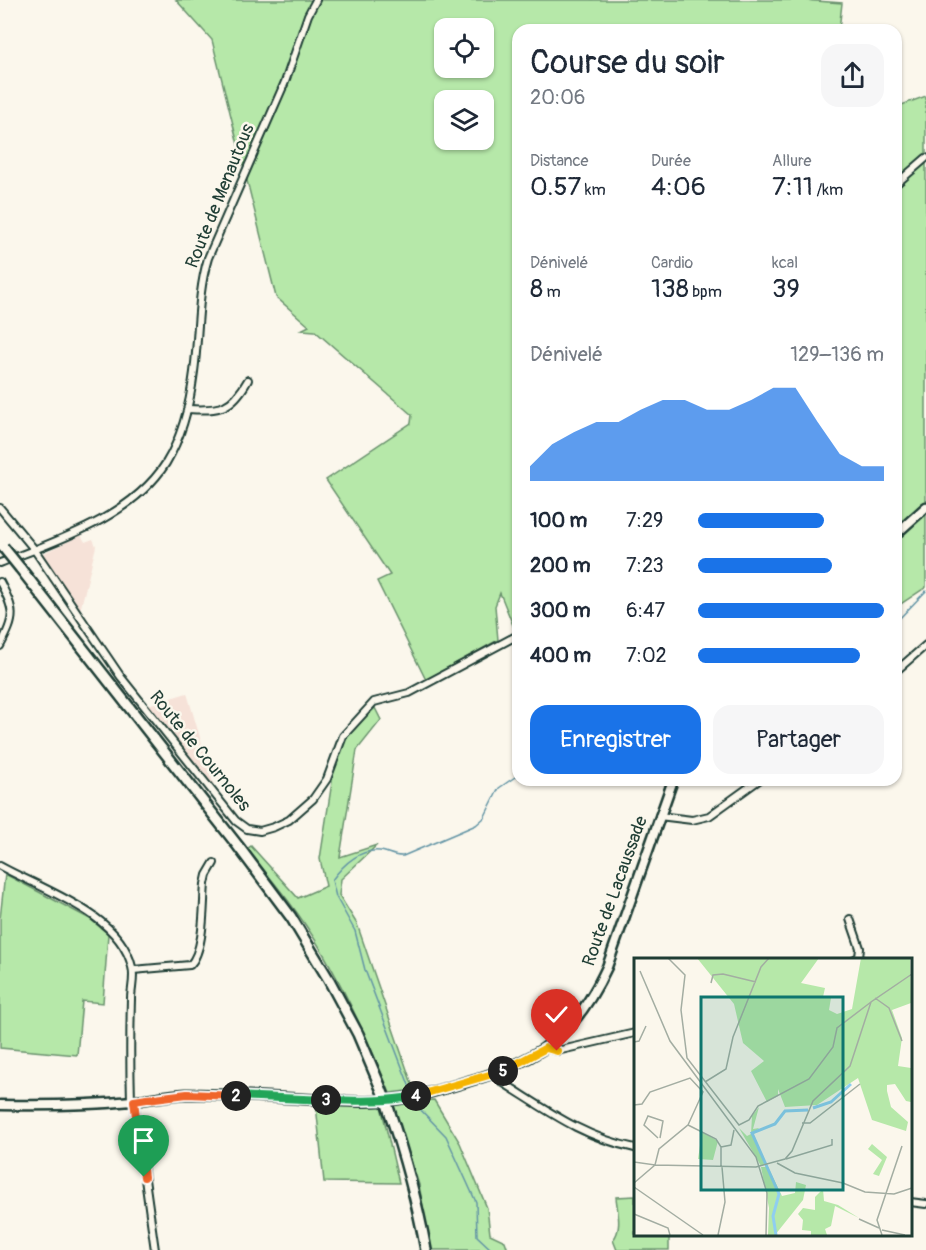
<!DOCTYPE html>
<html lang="fr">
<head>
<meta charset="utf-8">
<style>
	:root { --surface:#fff; --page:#f6f6f7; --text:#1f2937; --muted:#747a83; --accent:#1a73e8 }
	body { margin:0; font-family:Pangolin,sans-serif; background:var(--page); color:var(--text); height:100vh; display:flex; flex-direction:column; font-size:22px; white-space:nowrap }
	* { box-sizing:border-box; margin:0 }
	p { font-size:20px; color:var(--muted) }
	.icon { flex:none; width:33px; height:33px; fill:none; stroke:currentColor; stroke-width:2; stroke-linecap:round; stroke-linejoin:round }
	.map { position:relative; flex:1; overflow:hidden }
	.side { position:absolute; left:512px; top:24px; width:390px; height:762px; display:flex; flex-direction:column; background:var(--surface); border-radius:18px; box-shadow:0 2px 4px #0004 }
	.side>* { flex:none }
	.fabs { position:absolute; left:434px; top:18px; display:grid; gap:12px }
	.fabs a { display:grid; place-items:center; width:60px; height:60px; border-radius:12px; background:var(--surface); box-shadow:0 2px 4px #0004; font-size:30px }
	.pin { position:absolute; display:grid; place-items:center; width:51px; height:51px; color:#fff; margin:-62px -26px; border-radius:50% 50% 50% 0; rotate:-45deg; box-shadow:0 0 6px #0007 }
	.pin .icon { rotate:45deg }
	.km { position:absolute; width:30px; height:30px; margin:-15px; border-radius:50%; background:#222; color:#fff; font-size:16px; line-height:30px; text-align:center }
	.round { display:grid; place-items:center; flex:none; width:63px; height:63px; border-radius:18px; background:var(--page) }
	.overview { display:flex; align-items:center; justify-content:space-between; height:102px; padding:0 18px }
	h1 { font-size:33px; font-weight:600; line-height:45px }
	.metrics { display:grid; grid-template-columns:repeat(3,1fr); gap:9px; height:102px; padding:6px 18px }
	.metrics div { display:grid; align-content:center }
	.metrics b { font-size:26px; font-weight:600 }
	.metrics small { font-size:16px; font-weight:400 }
	.metrics p { font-size:16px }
	.chart { height:168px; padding:12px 18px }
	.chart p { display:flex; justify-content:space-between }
	.chart svg { width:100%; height:108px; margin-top:6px; fill:var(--accent); opacity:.7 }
	.action { display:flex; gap:12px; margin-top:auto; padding:12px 18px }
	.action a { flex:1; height:69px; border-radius:18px; background:var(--accent); color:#fff; font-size:24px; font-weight:600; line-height:69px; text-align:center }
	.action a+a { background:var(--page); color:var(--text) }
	ul { padding:0 18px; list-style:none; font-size:20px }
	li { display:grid; grid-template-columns:96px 72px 1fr; align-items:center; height:45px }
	li i { height:15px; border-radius:8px; background:var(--accent) }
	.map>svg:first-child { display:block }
</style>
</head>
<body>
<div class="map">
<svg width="926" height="1250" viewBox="0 0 926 1250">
	<rect width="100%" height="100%" fill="#fbf7ec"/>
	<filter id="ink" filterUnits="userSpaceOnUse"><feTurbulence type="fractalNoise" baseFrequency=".0167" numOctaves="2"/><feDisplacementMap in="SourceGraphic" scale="12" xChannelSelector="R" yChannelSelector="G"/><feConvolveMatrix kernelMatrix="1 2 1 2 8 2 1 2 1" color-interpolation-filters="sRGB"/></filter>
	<g filter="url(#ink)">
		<g fill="#f6e2d8">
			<path d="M81 535 85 542 93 539 96 546 80 611 42 554Z"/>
			<path d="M187 693 215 789 148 705Z"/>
		</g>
		<g fill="#b6e8a9" stroke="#6a926e" stroke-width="1.5" fill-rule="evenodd">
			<path d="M176 0H803L842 3 839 30H518L517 635 500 593 495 606 498 640 426 680 377 581 390 575 326 480 411 423 412 415 315 331 301 330 309 326 276 297 212 40ZM444 28H483V68H444ZM444 100H483V140H444Z"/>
			<path d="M926 96V587L896 607V107Z"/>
			<path d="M375 708 381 720 357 750 340 857 377 845 341 879 339 895 357 924 414 1090 390 1093C370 1045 349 998 323 953 302 916 274 882 247 849L251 846 298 898 326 886 320 859 334 769 347 735Z"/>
			<path d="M5 874 90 919 108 934 103 1003 82 1001 77 1055 0 1048V919Z"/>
			<path d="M434 1100 460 1143 487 1208 490 1234 505 1241 508 1250H431L419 1185 392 1102Z"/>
			<path d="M316 1105 381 1106 399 1183 324 1182Z"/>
			<path d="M635 1196V1234H669V1250H617L613 1240C623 1228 617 1210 616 1197Z"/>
		</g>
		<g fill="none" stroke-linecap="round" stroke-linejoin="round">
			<g stroke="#6294a5" stroke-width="1.5">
				<path d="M896 622 926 591"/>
				<path d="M412 1093 365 970 355 931 336 897 332 880C343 865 360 849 380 851 388 852 395 857 403 856L476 825 484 818 499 788 518 775"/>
				<path d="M414 1100 416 1105 446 1136 476 1202 477 1236 492 1250"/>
			</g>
			<defs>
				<g id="street">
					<path d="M896 184 926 158"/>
					<path d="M188 409C220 411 232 409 248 380"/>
					<path d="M0 508 34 549 121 677 236 821 247 829 260 831 274 827 289 820 313 799 327 779 343 736 374 702 409 693 518 635"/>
					<path d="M0 563C56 541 132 517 166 463 183 435 190 404 194 372 199 334 197 295 208 258L285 82 308 15 316 0"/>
					<path d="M0 582C15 611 16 617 0 646"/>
					<path d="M896 671 926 645"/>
					<path d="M659 816 692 820 709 816 759 780"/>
					<path d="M0 866C43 890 120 914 132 967 135 977 131 989 131 999 130 1033 130 1067 131 1101"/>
					<path d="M850 919 860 948 859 957 855 959"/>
					<path d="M133 970 190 965C205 950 203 905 205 884L207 875 214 863"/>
					<path d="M546 1048 557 1051 635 1033"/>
					<path d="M496 1074 502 1082C547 1110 582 1137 635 1148"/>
					<path d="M134 1101 155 1250"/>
					<path d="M910 1202 926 1204"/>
				</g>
				<g id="secondary">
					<path d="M896 534 926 507"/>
					<path d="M0 1105C44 1106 88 1105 132 1101 150 1099 167 1095 186 1094 231 1094 277 1098 322 1100 347 1101 374 1103 399 1099 423 1096 446 1088 469 1081 540 1061 576 1034 607 967L673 780"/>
				</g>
				<g id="primary">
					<path d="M20 568 238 846 291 917 329 980 358 1034 380 1086"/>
					<path d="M388 1107C404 1154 417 1201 426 1250"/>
				</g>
			</defs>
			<use href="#street" stroke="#1f3d34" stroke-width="10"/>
			<use href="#secondary" stroke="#1f3d34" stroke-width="13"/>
			<use href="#primary" stroke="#1f3d34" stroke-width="14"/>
			<use href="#street" stroke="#fbf7ec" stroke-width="6"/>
			<use href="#secondary" stroke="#fbf7ec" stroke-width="8"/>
			<use href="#primary" stroke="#fbf7ec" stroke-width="9"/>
			<defs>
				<g id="primary-bridge">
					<path d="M3 547 20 568"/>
					<path d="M380 1086 388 1107"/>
				</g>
			</defs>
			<use href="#primary-bridge" stroke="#1f3d34" stroke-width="14" stroke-linecap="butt"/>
			<use href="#primary-bridge" stroke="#fbf7ec" stroke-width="9"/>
		</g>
	</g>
	<g fill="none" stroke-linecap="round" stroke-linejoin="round" filter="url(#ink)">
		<defs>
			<path id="split-1" d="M144 1177 134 1101 147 1099"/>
			<path id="split-2" d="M147 1099 187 1094 236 1096"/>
			<path id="split-3" d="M236 1096 326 1100"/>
			<path id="split-4" d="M326 1100C357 1101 386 1102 416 1096"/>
			<path id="split-5" d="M416 1096 503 1071"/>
			<path id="split-6" d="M503 1071 546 1048 557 1051"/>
		</defs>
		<use href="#split-1" stroke="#fff" stroke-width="12"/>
		<use href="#split-2" stroke="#fff" stroke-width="12"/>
		<use href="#split-3" stroke="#fff" stroke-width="12"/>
		<use href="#split-4" stroke="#fff" stroke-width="12"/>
		<use href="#split-5" stroke="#fff" stroke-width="12"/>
		<use href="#split-6" stroke="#fff" stroke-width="12"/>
		<use href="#split-1" stroke="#f0652b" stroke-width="8"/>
		<use href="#split-2" stroke="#f0652b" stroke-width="8"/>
		<use href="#split-3" stroke="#22a559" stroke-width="8"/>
		<use href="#split-4" stroke="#22a559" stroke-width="8"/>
		<use href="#split-5" stroke="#f5b400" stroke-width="8"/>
		<use href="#split-6" stroke="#f5b400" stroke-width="8"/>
	</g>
	<g text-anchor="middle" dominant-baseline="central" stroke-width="5" stroke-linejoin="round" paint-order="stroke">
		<g font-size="18" fill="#1f3d34" stroke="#fbf7ec">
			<text transform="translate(220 196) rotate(-68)">Route de Menautous</text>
			<text transform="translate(200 751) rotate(51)">Route de Cournoles</text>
			<text transform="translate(615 891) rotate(-70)">Route de Lacaussade</text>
		</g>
	</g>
	<g transform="translate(634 958)">
		<rect width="278" height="278" fill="#fbf7ec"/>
		<path d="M63 0H185L167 25 191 30 189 39 197 40 195 52 203 56 218 51 227 0H276L277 45 258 52 268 80 264 108 277 110V144L272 143 261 126 253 127V133L257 149 274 164 272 173 238 162 224 120 183 147 151 149 144 131V138L133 144 117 113 130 103 109 85 100 46ZM125 149 119 171 125 170 119 177 131 207 127 208 105 170 113 178 117 176 118 158ZM68 174 84 183 79 202 64 201ZM238 186 253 199 245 218 239 216 248 202 234 191ZM127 209H134L148 238 161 235 162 224 172 227 169 242 141 277H134L135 250ZM189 231 190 243 204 247 225 260 201 248 197 268 191 271 193 277H177V273L168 272 169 262 164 256 169 250 181 252V239Z" fill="#b6e8a9"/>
		<path fill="none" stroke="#8fcef0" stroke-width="3" d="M179 150 197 144 217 126M142 277 139 258 145 236 118 175 141 166 151 153 174 152"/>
		<path fill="none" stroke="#a3ada2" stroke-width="1.5" d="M34 0 51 17 47 52 53 100 105 167 115 162 124 148 175 121 199 89 203 70 237 44M6 13 36 83 122 199 133 235 132 277M77 25 79 17 89 16 122 24M241 40 255 50 268 83M0 84 5 83 12 68M71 124 92 111 99 79 127 9 135 0M0 147 8 146 16 134 56 120 69 134 54 167M168 165H176L226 126M24 180 10 167 14 158 29 163 26 180M87 189 97 187 100 172M152 201 198 187V181M0 204 21 207 25 191 54 167 82 181 87 189M143 205 161 215 209 225 231 234 260 236 278 230M87 209V189M0 225 21 207 122 209 151 201 158 193 179 143 216 108 237 44 278 16M0 229 69 277M0 256 34 270 36 277M225 261 245 270M248 272 271 277M84 277 91 244 88 209M248 277 243 262 268 188"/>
		<path fill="#0f766e" fill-opacity="0.15" stroke="#0f766e" stroke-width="3" d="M67 39H209V232H67Z"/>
		<rect width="278" height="278" fill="none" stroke="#1f3d34" stroke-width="3"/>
	</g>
</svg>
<div class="fabs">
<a><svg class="icon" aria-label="locate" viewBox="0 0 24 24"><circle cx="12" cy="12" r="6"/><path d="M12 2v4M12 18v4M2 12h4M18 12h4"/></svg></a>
<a><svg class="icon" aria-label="layers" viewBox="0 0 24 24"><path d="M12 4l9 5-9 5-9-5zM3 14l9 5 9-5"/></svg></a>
</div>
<div class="pin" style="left:144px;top:1177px;background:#1e9e55"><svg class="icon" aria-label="arrive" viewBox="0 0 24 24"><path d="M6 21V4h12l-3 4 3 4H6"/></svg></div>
<div class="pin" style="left:557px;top:1051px;background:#d93025"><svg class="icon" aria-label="check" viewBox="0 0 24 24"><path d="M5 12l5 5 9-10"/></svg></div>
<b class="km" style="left:236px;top:1096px">2</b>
<b class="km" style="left:326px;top:1100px">3</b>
<b class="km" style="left:416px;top:1096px">4</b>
<b class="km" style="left:503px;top:1071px">5</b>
<section class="side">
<div class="overview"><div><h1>Course du soir</h1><p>20:06</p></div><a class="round"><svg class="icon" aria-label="share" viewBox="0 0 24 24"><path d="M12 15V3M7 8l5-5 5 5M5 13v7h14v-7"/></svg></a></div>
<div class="metrics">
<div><p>Distance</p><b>0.57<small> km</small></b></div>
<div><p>Durée</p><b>4:06</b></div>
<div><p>Allure</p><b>7:11<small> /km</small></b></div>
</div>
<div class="metrics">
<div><p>Dénivelé</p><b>8<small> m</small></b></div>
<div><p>Cardio</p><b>138<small> bpm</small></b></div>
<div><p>kcal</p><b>39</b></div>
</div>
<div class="chart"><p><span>Dénivelé</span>129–136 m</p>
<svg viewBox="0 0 160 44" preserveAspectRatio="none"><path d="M0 44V38L10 29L20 24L30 20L40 20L50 15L60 11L70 11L80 15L90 15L100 11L110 6L120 6L130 20L140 33L150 38L160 38V44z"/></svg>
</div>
<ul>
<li><b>100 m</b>7:29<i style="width:68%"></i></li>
<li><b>200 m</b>7:23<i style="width:72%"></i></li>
<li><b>300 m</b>6:47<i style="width:100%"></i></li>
<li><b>400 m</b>7:02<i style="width:87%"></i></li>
</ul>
<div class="action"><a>Enregistrer</a><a>Partager</a></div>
</section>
</div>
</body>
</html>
